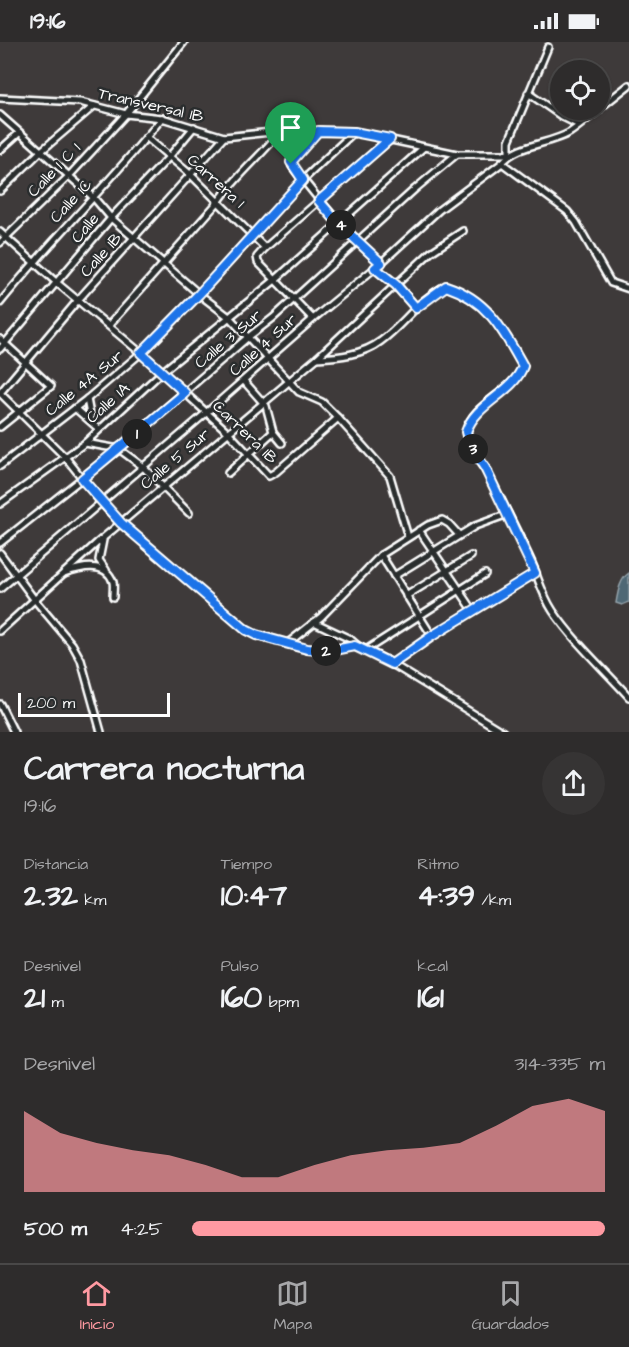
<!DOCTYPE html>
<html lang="es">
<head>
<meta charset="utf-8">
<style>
	:root { --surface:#2e2c2c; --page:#363434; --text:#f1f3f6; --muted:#a7a7a9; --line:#494848; --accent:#ff9aa2 }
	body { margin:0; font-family:"Architects Daughter",sans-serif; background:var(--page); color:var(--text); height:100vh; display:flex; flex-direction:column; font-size:22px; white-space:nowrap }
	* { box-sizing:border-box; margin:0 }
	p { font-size:20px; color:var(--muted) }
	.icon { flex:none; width:33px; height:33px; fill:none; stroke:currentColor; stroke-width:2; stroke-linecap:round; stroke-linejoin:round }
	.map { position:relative; height:690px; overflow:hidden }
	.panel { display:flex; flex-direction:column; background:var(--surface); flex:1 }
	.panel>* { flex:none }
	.buttons { position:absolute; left:550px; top:18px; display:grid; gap:12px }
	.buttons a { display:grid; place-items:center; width:60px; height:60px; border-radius:50%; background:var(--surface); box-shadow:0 2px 4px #0004,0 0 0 2px var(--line); font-size:30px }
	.scale { position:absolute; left:18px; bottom:15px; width:152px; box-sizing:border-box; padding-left:6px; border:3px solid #fff; border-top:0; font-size:16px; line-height:21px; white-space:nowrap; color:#fff; -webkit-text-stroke:4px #2a2d2e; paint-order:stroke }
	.pin { position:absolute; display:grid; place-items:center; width:51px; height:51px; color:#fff; margin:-62px -26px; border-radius:50% 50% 50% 0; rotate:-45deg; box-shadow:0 0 6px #0007 }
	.pin .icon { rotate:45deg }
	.km { position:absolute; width:30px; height:30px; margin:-15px; border-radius:50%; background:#222; color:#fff; font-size:16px; line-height:30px; text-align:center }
	.round { display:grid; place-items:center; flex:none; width:63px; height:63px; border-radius:32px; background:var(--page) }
	.overview { display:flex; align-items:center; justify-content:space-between; height:102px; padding:0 24px }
	h1 { font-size:33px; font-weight:800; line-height:45px }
	.metrics { display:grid; grid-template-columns:repeat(3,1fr); gap:9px; height:102px; padding:6px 24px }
	.metrics div { display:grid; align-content:center }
	.metrics b { font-size:30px; font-weight:800 }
	.metrics small { font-size:16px; font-weight:400 }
	.metrics p { font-size:16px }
	.chart { height:168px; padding:12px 24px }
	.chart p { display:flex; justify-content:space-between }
	.chart svg { width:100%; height:108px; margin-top:6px; fill:var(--accent); opacity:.7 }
	ul { padding:0 24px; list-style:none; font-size:20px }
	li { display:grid; grid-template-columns:96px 72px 1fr; align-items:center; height:45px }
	li i { height:15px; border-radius:8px; background:var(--accent) }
	.status { display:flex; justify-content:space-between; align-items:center; height:42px; padding:0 30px; background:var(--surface); direction:ltr }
	.status svg { height:16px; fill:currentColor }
	.menu { display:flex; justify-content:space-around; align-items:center; height:84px; border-top:2px solid var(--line); background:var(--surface); font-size:16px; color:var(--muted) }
	.menu a { display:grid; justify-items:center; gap:3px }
	.menu .selected { color:var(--accent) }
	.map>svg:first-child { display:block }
</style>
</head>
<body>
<div class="status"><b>19:16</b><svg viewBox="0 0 49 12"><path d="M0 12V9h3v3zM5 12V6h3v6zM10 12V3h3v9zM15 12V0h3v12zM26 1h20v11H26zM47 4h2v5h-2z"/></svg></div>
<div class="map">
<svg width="629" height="690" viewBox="0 0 629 690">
	<rect width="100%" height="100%" fill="#3e3a3a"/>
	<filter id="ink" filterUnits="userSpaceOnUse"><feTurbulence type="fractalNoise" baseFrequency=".0167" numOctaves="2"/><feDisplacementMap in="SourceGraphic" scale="12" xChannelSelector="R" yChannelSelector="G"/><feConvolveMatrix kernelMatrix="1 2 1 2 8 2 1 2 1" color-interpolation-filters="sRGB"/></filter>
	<g filter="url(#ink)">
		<path fill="#4f6774" stroke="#95a4ac" stroke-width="1.5" d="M629 531V560L622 563 616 561C618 549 620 537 629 531Z"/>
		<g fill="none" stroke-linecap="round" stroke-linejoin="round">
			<defs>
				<g id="street">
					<path d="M528 51 561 74 579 83"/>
					<path d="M0 56 80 60 126 72 162 76 224 95 281 89 354 90 457 112H509"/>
					<path d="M600 66 629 43"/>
					<path d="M0 73 94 156 111 176 199 252 229 275 299 350 322 360 338 376"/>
					<path d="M318 89 291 120 292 124 338 181 381 221"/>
					<path d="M146 95 191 133 265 206"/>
					<path d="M0 108 19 91"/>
					<path d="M509 112V99L548 5"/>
					<path d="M502 121 567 169 576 180 611 241 629 247"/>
					<path d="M0 149 40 110 94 64"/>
					<path d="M0 190 57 241 141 311 228 390 269 434 276 430 338 376 390 434 408 495"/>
					<path d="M0 201 69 134 126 72 184 0"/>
					<path d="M375 226 396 243 416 266"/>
					<path d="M0 261C52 197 111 140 162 76"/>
					<path d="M313 277 258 220 257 215 265 206 390 97"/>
					<path d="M109 283 219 159C237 133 261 114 281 89"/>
					<path d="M0 297 51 344 0 385"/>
					<path d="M0 307 111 176 169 115 194 85"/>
					<path d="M317 316C338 315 363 313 381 299 403 283 420 256 446 244 488 258 503 288 523 324 514 350 472 361 467 388 464 403 482 420 488 432 502 461 518 490 531 519 538 536 543 554 553 569 574 600 604 627 629 655"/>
					<path d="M0 351 66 416 101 460 121 481 246 588 256 593 307 607 321 609 350 604 360 605 392 622 503 690"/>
					<path d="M0 351 78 258 224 95"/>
					<path d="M87 357 91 378"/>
					<path d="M75 366 99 387"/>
					<path d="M273 390 282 401"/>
					<path d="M85 401 119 407 142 424 189 471"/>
					<path d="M0 424 87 357 141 311 199 252 303 138 354 90"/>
					<path d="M228 431 273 390 266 364 244 339"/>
					<path d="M0 462 85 401 162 330 275 238 423 106"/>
					<path d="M419 488 473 568"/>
					<path d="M103 498 99 518 106 528"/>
					<path d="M0 501 119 407 247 296 273 276 415 147 457 112"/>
					<path d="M0 511 34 557 72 602 81 618 101 690"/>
					<path d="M381 513 432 594"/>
					<path d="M64 531C79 526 106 518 113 540 114 544 113 550 113 555"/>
					<path d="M394 534 475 484 508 472"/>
					<path d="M0 547 206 371 313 277 381 221 439 168 502 121C517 102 548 103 569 91 580 84 589 75 599 68"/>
					<path d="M406 554 471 514"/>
					<path d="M314 580 350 597 358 604"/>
					<path d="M0 589 97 501 317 316 431 210 463 189"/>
					<path d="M288 601 321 575 381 513 428 483 442 478 449 482 459 493"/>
					<path d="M366 608 485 532"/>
					<path d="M392 622 432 594 535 531"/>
					<path d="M0 662 14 690"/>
				</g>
			</defs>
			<use href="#street" stroke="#fff" stroke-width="10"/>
			<use href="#street" stroke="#2a2d2e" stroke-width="5"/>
		</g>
	</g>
	<g fill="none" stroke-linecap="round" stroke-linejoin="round" filter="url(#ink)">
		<defs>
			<path id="route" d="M318 89 354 90 390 97 319 159 338 181 381 221 375 226 396 243 416 266 446 244C488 258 503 288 523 324 513 352 476 360 466 390L470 404 485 426 535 531 432 594 392 622 355 604 330 609 307 607 256 593 246 588 121 481 82 437 185 351 141 311 199 252 303 138 291 120Z"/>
		</defs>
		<use href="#route" stroke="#fff" stroke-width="12"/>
		<use href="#route" stroke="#1a73e8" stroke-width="8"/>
	</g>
	<g text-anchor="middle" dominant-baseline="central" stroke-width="5" stroke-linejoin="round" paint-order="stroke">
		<g font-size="16" fill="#fff" stroke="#2a2d2e">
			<text transform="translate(151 63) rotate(13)">Transversal 1B</text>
			<text transform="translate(54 128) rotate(-46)">Calle 1 C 1</text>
			<text transform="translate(216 139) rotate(42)">Carrera 1</text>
			<text transform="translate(71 159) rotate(-47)">Calle 1C</text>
			<text transform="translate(85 186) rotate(-50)">Calle</text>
			<text transform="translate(101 213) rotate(-48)">Calle 1B</text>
			<text transform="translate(228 297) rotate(-40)">Calle 3 Sur</text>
			<text transform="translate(263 303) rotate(-42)">Calle 4 Sur</text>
			<text transform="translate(84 341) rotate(-39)">Calle 4A Sur</text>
			<text transform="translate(108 361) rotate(-42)">Calle 1A</text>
			<text transform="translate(245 390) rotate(44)">Carrera 1B</text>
			<text transform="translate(175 417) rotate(-40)">Calle 5 Sur</text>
		</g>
	</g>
</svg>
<div class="buttons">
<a><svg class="icon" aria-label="locate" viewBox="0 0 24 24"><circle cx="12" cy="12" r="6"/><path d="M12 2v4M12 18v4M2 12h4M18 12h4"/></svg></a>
</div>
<div class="scale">200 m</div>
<div class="pin" style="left:291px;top:122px;background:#1e9e55"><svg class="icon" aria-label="arrive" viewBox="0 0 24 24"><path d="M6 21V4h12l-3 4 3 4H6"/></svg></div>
<b class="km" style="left:137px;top:392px">1</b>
<b class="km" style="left:326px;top:609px">2</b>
<b class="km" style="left:473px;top:407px">3</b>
<b class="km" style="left:341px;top:183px">4</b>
</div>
<section class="panel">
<div class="overview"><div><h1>Carrera nocturna</h1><p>19:16</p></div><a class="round"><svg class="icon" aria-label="share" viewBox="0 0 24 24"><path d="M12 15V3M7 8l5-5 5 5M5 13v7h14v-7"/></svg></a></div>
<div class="metrics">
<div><p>Distancia</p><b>2.32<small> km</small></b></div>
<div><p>Tiempo</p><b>10:47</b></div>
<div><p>Ritmo</p><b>4:39<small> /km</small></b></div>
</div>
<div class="metrics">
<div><p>Desnivel</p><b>21<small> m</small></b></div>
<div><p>Pulso</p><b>160<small> bpm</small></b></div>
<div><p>kcal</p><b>161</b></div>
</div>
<div class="chart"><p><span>Desnivel</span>314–335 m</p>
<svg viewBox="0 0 160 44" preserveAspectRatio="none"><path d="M0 44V11L10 20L20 24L30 27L40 29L50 33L60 38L70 38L80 33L90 29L100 27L110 26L120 24L130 17L140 9L150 6L160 11V44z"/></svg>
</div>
<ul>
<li><b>500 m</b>4:25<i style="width:100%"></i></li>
</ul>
</section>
<nav class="menu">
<a class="selected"><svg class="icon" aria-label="home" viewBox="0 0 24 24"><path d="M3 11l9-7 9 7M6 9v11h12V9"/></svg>Inicio</a>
<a><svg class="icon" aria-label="map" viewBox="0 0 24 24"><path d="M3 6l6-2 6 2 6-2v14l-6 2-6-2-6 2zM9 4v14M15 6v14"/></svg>Mapa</a>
<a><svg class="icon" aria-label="saved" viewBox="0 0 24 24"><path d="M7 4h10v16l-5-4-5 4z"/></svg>Guardados</a>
</nav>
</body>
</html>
